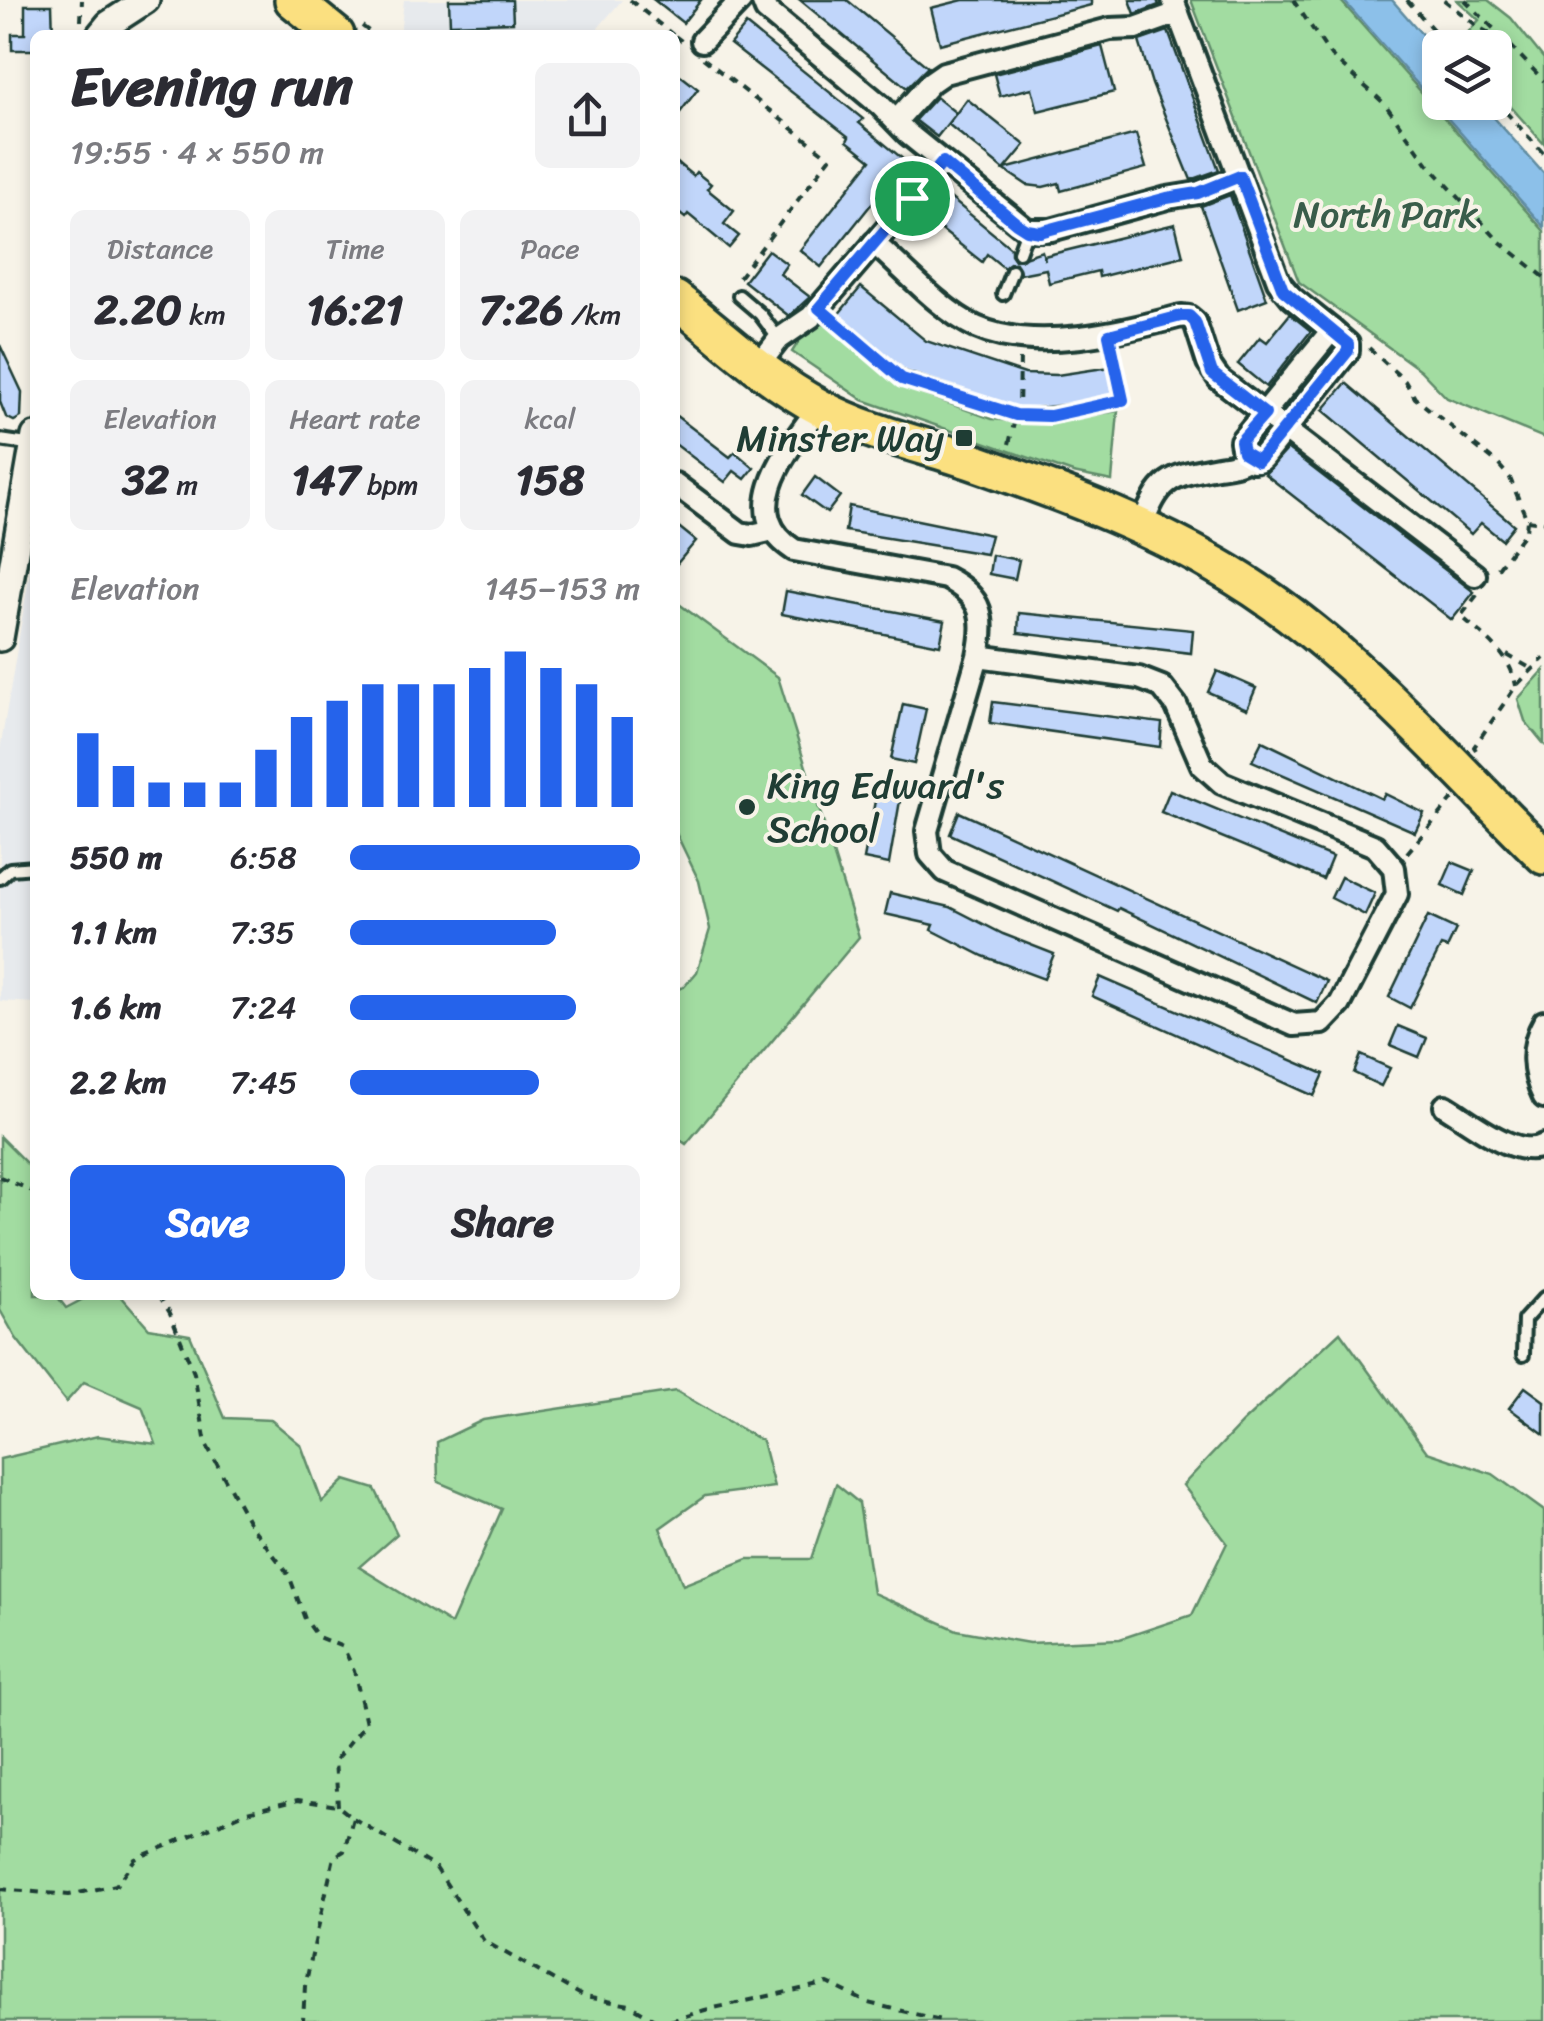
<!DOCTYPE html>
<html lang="en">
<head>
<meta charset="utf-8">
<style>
	:root { --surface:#fff; --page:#f2f2f3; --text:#2b2b33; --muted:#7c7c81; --accent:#2563eb }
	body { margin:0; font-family:Sriracha,sans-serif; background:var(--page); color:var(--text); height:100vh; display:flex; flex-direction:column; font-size:38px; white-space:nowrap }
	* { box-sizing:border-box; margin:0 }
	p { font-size:32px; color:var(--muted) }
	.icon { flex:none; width:55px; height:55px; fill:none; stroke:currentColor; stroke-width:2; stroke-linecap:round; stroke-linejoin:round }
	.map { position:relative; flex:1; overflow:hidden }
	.panel { position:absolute; left:30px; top:30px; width:650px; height:1270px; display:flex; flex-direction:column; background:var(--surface); border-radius:15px; box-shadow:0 5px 15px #0003 }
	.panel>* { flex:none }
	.fabs { position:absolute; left:1422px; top:30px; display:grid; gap:20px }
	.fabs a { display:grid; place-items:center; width:90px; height:90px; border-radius:15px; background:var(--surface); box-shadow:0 5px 15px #0003; font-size:50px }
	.pin { position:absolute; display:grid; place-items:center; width:85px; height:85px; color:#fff; margin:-42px; border:5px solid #fff; border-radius:50%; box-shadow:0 2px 10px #0007 }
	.round { display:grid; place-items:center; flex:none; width:105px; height:105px; border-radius:15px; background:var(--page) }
	.overview { display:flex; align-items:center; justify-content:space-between; height:170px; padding:0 40px }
	h1 { font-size:55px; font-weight:700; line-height:75px }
	.figures { display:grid; grid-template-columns:repeat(3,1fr); gap:15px; height:170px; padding:10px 40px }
	.figures div { display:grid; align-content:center; border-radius:15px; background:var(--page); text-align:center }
	.figures b { font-size:42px; font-weight:700 }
	.figures small { font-size:28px; font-weight:400 }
	.figures p { font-size:28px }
	.chart { height:280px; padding:20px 40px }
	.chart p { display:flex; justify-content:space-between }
	.chart svg { width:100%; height:180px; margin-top:10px; stroke:var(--accent); stroke-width:6 }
	.button { display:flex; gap:20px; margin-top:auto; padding:20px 40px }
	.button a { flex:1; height:115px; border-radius:15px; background:var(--accent); color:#fff; font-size:40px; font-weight:700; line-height:115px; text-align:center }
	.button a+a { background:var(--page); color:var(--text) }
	ul { padding:0 40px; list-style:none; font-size:32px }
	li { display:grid; grid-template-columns:160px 120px 1fr; align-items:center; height:75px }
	li i { height:25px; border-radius:12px; background:var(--accent) }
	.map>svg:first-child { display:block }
</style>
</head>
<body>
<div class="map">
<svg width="1544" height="2021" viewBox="0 0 1544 2021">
	<rect width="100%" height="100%" fill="#f7f3e8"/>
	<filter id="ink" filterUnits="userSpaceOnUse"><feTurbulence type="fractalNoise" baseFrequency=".01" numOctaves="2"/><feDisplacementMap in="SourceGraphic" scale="20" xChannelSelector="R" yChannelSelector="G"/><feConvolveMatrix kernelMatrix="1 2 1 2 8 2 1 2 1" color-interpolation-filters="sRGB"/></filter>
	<g filter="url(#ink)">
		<g fill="#e7eaed">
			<path d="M404 0H622L592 35H400Z"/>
			<path d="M35 542V1003L0 1001V750Z"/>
		</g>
		<g fill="#a2dca1" stroke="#608c6a" stroke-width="2.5">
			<path d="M1191 0H1340L1544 231V438L1447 398 1420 370 1299 282Z"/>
			<path d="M1457 0H1488L1511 18 1544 59V144L1495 89V48L1456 46 1479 20Z"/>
			<path d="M821 324H828L909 389 992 419 1035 423 1118 411 1112 481 1073 473 863 400 792 352 802 336Z"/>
			<path d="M675 601 778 677 859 937 686 1144 675 1136V990L684 987 697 972 710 929 699 881 675 831Z"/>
			<path d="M1544 670V744L1525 721 1518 699Z"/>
			<path d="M0 1137 35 1172V1295H56L66 1308 91 1295H120L149 1328 190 1335 225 1418 271 1420 301 1445 322 1502 345 1480 375 1489 397 1534 359 1567 451 1624 502 1509 438 1482 437 1442 483 1420 676 1391 762 1441 774 1487 705 1496 660 1528 683 1585 748 1559H811L836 1484 859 1503 873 1593 957 1630 1029 1643 1120 1639 1192 1615 1227 1543 1183 1485 1242 1423 1340 1332 1427 1452 1493 1474 1544 1511V2021H0V1459L98 1436 156 1444 142 1407 84 1382 66 1402 16 1338 0 1310Z"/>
		</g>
		<path fill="#8cc0e9" stroke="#608ca1" stroke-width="2.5" d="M1343 0H1392L1440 55V102L1481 103 1544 174V227Z"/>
		<g fill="#c1d6fa" stroke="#1f3d34" stroke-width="2.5">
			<path d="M449 0H512L513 22 450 24Z"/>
			<path d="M654 0H701L683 23Z"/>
			<path d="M800 0H847L928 67 907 88Z"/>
			<path d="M963 0H1091V5L940 44 931 8Z"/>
			<path d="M1130 0H1157L1159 5 1135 14Z"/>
			<path d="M25 5H52L53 35H35V50H12V34H25Z"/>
			<path d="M746 25 863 119 859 123 1011 248V254L1015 260 1042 251 1045 260 1044 256 1175 224 1183 256 1099 277 1098 271 1049 283 1046 269 1020 274 1016 263H1010L1004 268 987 254 982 262 919 212 923 200 893 177 821 267 800 250 871 160 847 141 849 137 730 44Z"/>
			<path d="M1168 31 1219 170 1191 180 1152 84 1139 41Z"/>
			<path d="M1102 46 1114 92 1038 111 1032 88 1000 96 994 74Z"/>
			<path d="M675 71 698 89 675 119Z"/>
			<path d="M936 97 956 113 937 137 915 120Z"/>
			<path d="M967 99 1025 145 1005 169 1136 134 1146 168 1061 191 1059 183 1043 187 1027 185 1003 169 948 124Z"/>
			<path d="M675 161 693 176 696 172 711 184 707 189 734 211 724 224 739 236 729 248 688 214 685 218 675 210Z"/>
			<path d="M1230 195 1267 299 1238 310 1201 206Z"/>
			<path d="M768 250 787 264 780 274 810 297 789 316 744 281Z"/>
			<path d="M861 287 926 341 1025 374 1057 375 1111 367 1118 395 1091 402 1020 410 904 371 837 316Z"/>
			<path d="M1290 314 1311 331 1266 387 1238 364 1260 337 1267 342Z"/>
			<path d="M0 345 22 392 21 417 14 421 6 417 0 402Z"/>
			<path d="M1346 383 1514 525 1502 540 1481 523 1471 534 1323 410Z"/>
			<path d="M675 415 730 457 735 452 754 468 745 479 734 471 725 482 675 444Z"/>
			<path d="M1288 449 1474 592 1452 620 1265 474Z"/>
			<path d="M815 477 840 496 827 513 802 495Z"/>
			<path d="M849 506 991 535 986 554 845 531Z"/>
			<path d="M675 524 696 541 675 566Z"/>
			<path d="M992 555 1019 560 1015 579 989 574Z"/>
			<path d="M786 591 945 621 940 645 782 614Z"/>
			<path d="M1019 613 1193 630 1191 653 1018 633Z"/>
			<path d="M1217 671 1256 688 1247 709 1208 692Z"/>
			<path d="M993 702 1162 723 1160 747 990 723Z"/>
			<path d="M903 704 926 709 914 764 891 759Z"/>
			<path d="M1262 741 1382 799 1385 794 1424 813 1415 832 1252 761Z"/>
			<path d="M878 785 902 789 889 864 864 859Z"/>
			<path d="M1170 790 1332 857 1323 879 1161 812Z"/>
			<path d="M959 812 1327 981 1317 1003 1119 908 1117 911 950 834Z"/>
			<path d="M1452 862 1474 871 1464 895 1442 885Z"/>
			<path d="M1341 877 1375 893 1365 915 1331 898Z"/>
			<path d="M890 893 950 907 1003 934 1054 954 1044 979 983 956 932 930 934 925 885 914Z"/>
			<path d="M1428 916 1456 929 1447 948 1441 946 1410 1008 1389 997Z"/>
			<path d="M1100 977 1324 1074 1314 1096 1092 996Z"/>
			<path d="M1398 1026 1427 1038 1419 1057 1390 1045Z"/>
			<path d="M1361 1055 1390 1068 1381 1086 1354 1073Z"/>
			<path d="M1525 1387 1544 1401V1434L1509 1408Z"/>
		</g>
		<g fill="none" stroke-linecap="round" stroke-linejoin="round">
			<defs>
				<g id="service">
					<path d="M1019 252 1027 230"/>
					<path d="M1003 294 1012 271"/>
					<path d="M739 296 760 314 778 338"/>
					<path d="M0 440 34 445"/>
					<path d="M0 878 10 869 35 867"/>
					<path d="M1523 1355 1524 1320 1544 1298"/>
				</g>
				<g id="minor">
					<path d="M762 0 766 10 880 105 907 133 1027 230H1051L1167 198 1198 193 1239 177"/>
					<path d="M1173 0 1278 281 1292 298 1332 330"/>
					<path d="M702 41 741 0"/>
					<path d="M896 121 931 82 944 73 1110 29 1136 28 1178 13"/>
					<path d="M874 243C903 268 941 311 976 327 1033 353 1123 332 1181 316L1189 317 1195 322 1208 363 1219 379 1475 575"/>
					<path d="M1332 330 1348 344V351L1262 459 1253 461 1243 452 1241 441Z"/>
					<path d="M758 366 779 339 811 317 908 204"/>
					<path d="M819 407C791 446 733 511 794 550L946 578C983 597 986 617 978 656L1139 678 1162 687 1176 705 1202 765 1222 783 1375 846 1394 868 1397 894 1340 1004 1322 1023 1294 1025 945 871 930 854 927 831 978 656"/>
					<path d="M675 484 740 533 752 535 773 530"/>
					<path d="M1141 528C1160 479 1167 476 1218 467 1230 465 1240 465 1249 457"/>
					<path d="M1544 1022C1530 1046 1532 1073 1544 1097"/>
					<path d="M1445 1106C1471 1121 1516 1160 1544 1145"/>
				</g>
				<g id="tertiary">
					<path d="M100 35 109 24 146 0"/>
					<path d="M0 638 35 436"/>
				</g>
				<g id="trunk">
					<path d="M293 0 336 35"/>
					<path d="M675 299C722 336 767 380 821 408 868 433 920 444 971 461 1054 490 1139 521 1215 565 1343 637 1440 754 1544 856"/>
				</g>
			</defs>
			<use href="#service" stroke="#1f3d34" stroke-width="18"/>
			<use href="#minor" stroke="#1f3d34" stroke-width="28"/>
			<use href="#tertiary" stroke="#1f3d34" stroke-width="32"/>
			<use href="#trunk" stroke="#1f3d34" stroke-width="42"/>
			<g stroke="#1f3d34" stroke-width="4" stroke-dasharray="8 8" stroke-linecap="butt">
				<path d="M630 0 673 35"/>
				<path d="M1293 0 1331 56 1385 104 1428 164 1499 241 1544 277"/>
				<path d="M1407 0 1449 48"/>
				<path d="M1444 0 1480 28 1509 44 1544 81"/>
				<path d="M1465 0 1504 39"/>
				<path d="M81 21 82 0"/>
				<path d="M362 26 374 35"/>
				<path d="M675 36 684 43"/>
				<path d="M703 58 830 158 737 280"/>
				<path d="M1495 100 1544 154"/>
				<path d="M834 321 902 379 1016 415H1050L1123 400 1112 349"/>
				<path d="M1369 348 1405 381 1415 398 1498 464 1510 478 1527 520 1526 531 1495 572"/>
				<path d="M1019 415 1020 355"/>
				<path d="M1009 444 1016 415"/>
				<path d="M1527 520 1544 522"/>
				<path d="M1477 595 1461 616C1484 637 1510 653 1516 686"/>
				<path d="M1507 655 1532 669"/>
				<path d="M1476 750 1474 747 1516 686 1544 658"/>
				<path d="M1407 853 1453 799"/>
				<path d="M0 1177 35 1192"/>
				<path d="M159 1295 170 1313 194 1373 206 1444 249 1523 289 1575 305 1619 318 1637 343 1647 354 1670 366 1723 335 1760 338 1806"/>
				<path d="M353 1818 436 1868 484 1941 585 1997 630 2005 658 2021"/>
				<path d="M0 1889 69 1895 116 1885 135 1859 247 1812 298 1800 338 1806 353 1818 344 1851 334 1857 305 1986 303 2021"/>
				<path d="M670 2021 705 2010 828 1983 868 2003 945 2021"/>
			</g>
			<use href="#service" stroke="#f7f3e8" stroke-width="10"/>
			<use href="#minor" stroke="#f7f3e8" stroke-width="20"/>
			<use href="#tertiary" stroke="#f7f3e8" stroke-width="25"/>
			<use href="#trunk" stroke="#fbe080" stroke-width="35"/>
		</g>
	</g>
	<g fill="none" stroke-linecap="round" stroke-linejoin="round" filter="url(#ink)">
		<defs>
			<path id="route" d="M943 162 1016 223 1027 230 1040 232 1167 198 1198 193 1240 176 1283 290 1348 344V351L1258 461 1243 452 1241 441 1265 414 1212 373 1195 322 1189 316H1181L1109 335 1123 400 1050 416 1016 415 902 379 819 308Z"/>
		</defs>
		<use href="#route" stroke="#fff" stroke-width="20"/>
		<use href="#route" stroke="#2563eb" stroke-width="12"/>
	</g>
	<g fill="#1f3d34" stroke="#f7f3e8" stroke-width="4">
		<rect x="954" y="428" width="20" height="20" rx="5"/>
		<circle cx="747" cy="807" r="10"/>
	</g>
	<g text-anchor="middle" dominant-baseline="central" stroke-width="8" stroke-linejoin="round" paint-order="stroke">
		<g font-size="38" fill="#395d4a" stroke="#f7f3e8">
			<text x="1386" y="214">North Park</text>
		</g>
		<g font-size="38" fill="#1f3d34" stroke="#f7f3e8" text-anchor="end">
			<text x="944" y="438">Minster Way</text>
			<text x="767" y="785" text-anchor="start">King Edward's<tspan x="767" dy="44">School</tspan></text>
		</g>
	</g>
</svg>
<div class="fabs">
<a><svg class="icon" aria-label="layers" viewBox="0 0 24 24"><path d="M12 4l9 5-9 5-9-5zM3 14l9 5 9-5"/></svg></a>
</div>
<div class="pin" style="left:912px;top:198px;background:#1e9e55"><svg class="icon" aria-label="arrive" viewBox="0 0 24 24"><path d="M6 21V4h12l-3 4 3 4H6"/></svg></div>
<section class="panel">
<div class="overview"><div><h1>Evening run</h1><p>19:55 · 4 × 550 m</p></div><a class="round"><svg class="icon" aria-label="share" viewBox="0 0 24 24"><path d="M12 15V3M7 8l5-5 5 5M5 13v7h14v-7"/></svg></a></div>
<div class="figures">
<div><p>Distance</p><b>2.20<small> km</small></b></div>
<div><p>Time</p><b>16:21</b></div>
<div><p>Pace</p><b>7:26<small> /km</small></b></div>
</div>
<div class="figures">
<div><p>Elevation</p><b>32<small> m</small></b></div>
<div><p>Heart rate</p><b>147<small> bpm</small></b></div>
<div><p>kcal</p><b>158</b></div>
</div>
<div class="chart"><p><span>Elevation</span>145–153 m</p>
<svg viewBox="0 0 160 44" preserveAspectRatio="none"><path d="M5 44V26M15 44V34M25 44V38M35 44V38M45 44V38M55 44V30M65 44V22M75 44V18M85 44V14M95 44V14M105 44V14M115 44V10M125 44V6M135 44V10M145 44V14M155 44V22"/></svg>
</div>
<ul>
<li><b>550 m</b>6:58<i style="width:100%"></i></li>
<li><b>1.1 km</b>7:35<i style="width:71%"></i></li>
<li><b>1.6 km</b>7:24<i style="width:78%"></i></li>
<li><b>2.2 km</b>7:45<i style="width:65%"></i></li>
</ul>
<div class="button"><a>Save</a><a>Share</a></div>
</section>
</div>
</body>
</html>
